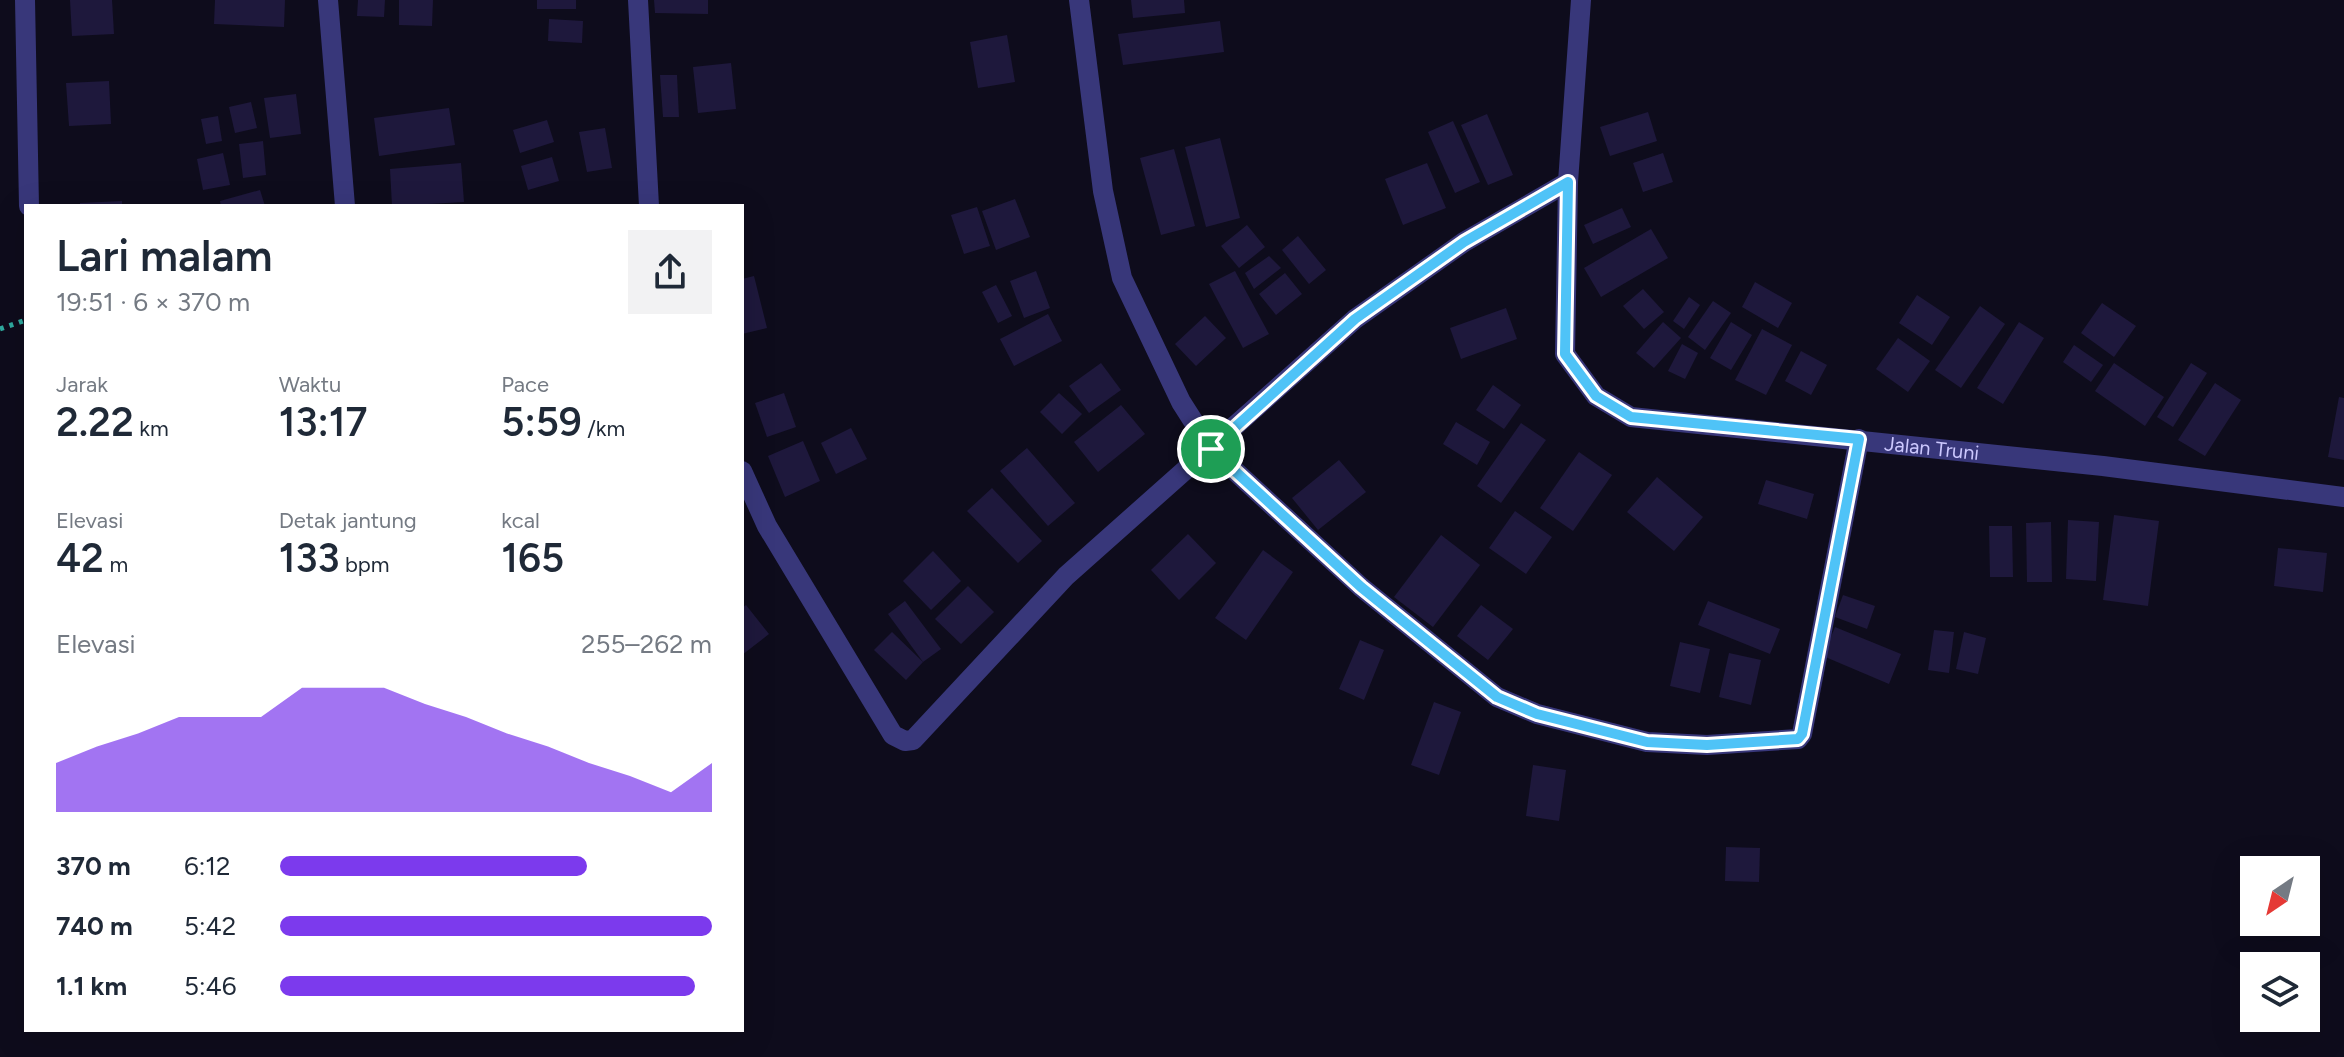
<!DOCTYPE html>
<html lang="id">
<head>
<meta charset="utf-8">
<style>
	:root { --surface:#fff; --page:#f2f2f3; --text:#1f2937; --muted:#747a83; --accent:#7c3aed }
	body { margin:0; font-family:Figtree,sans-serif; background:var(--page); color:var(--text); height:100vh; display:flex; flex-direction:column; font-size:30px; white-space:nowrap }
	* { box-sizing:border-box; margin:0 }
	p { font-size:26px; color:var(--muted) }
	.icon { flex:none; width:44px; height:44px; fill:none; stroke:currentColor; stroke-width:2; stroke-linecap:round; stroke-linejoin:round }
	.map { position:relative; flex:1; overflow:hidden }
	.details { position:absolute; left:24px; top:204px; width:720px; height:828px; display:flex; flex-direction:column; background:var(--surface); border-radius:0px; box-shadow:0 8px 32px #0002 }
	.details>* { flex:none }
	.needle { width:52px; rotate:215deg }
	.controls { position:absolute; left:2240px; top:856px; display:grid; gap:16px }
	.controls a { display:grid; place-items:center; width:80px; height:80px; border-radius:0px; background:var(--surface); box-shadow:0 8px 32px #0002; font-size:40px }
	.pin { position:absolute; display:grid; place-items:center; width:68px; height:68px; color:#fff; margin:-34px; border:4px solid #fff; border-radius:50%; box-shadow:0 2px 8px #0007 }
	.round { display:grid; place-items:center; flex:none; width:84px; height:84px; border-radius:0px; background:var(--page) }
	.overview { display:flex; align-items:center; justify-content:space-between; height:136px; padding:0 32px }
	h1 { font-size:44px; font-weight:600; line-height:60px }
	.stats { display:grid; grid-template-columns:repeat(3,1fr); gap:12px; height:136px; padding:8px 32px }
	.stats div { display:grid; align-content:center }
	.stats b { font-size:40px; font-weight:600 }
	.stats small { font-size:22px; font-weight:400 }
	.stats p { font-size:22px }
	.chart { height:224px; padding:16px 32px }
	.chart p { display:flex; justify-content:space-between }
	.chart svg { width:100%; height:144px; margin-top:8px; fill:var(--accent); opacity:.7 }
	ul { padding:0 32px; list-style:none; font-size:26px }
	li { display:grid; grid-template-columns:128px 96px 1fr; align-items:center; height:60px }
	li i { height:20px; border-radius:10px; background:var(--accent) }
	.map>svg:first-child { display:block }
</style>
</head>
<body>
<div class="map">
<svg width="2344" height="1057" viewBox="0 0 2344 1057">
	<rect width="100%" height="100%" fill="#0e0c1c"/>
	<g fill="#1e183c">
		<path d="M70 0H112L114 34 72 36Z"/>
		<path d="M215 0H285L284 27 214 24Z"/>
		<path d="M358 0H385L384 17 357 16Z"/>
		<path d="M399 0H433L432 26 399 25Z"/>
		<rect x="537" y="0" width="39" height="9"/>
		<path d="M654 0H708V14L655 13Z"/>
		<path d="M1131 0H1184L1185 13 1133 18Z"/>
		<path d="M549 19 583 21 582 43 548 41Z"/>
		<path d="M1220 21 1224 52 1123 65 1118 34Z"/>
		<path d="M1007 35 1015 82 978 88 970 42Z"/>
		<path d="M731 63 736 109 698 113 693 67Z"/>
		<path d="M660 75H677L679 117H663Z"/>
		<path d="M109 81 111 124 69 126 66 83Z"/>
		<path d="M296 94 301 134 270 138 264 98Z"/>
		<path d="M251 102 257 128 235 133 229 107Z"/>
		<path d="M449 108 455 145 379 156 374 118Z"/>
		<path d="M1648 112 1657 141 1610 156 1600 127Z"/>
		<path d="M1487 114 1513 175 1488 185 1461 125Z"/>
		<path d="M218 116 222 141 206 144 201 119Z"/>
		<path d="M547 120 554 142 520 153 513 130Z"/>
		<path d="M1453 121 1480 182 1455 193 1428 132Z"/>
		<path d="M605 128 612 168 587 172 579 132Z"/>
		<path d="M1220 138 1240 218 1206 227 1185 147Z"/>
		<path d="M263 141 266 175 243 178 239 144Z"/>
		<path d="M1174 149 1195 226 1161 235 1140 158Z"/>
		<path d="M223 153 230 185 203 190 197 159Z"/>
		<path d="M1663 153 1673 182 1643 192 1633 163Z"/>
		<path d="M552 157 559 181 528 190 521 166Z"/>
		<path d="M461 163 464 202 392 206 390 169Z"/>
		<path d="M1427 163 1446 208 1403 225 1385 179Z"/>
		<path d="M260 190 265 206H221L220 201Z"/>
		<path d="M1015 199 1030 237 996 250 982 211Z"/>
		<path d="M122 201V206H80V203Z"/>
		<path d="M977 207 990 246 964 254 951 215Z"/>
		<path d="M1622 208 1631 227 1593 244 1584 225Z"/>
		<path d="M1247 225 1265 247 1239 268 1221 246Z"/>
		<path d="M1651 229 1668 258 1601 297 1584 268Z"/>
		<path d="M1298 236 1326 270 1309 284 1282 250Z"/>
		<path d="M1269 256 1281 268 1254 289 1245 273Z"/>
		<path d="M1036 271 1050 308 1024 318 1010 281Z"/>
		<path d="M1235 271 1269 334 1243 348 1209 284Z"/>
		<path d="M1285 273 1302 294 1276 315 1259 294Z"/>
		<path d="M754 276 767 328 742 334V279Z"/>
		<path d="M1755 282 1792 303 1778 328 1742 307Z"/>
		<path d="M996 285 1012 316 998 323 982 292Z"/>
		<path d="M1643 289 1664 312 1644 329 1623 306Z"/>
		<path d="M1917 295 1950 317 1932 345 1899 323Z"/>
		<path d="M1689 297 1700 305 1684 329 1673 321Z"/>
		<path d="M1713 301 1731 313 1705 350 1688 337Z"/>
		<path d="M2102 303 2136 326 2114 357 2081 333Z"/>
		<path d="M1980 306 2005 324 1961 388 1935 370Z"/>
		<path d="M1506 308 1517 339 1461 359 1450 328Z"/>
		<path d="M1048 314 1062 341 1014 366 1000 339Z"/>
		<path d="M1205 316 1226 338 1196 366 1175 344Z"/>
		<path d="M1663 322 1681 338 1654 368 1636 353Z"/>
		<path d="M1731 322 1752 335 1731 370 1710 358Z"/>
		<path d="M2019 322 2044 338 2003 404 1977 388Z"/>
		<path d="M1762 329 1792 345 1766 395 1735 380Z"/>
		<path d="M1898 338 1930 361 1908 392 1876 369Z"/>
		<path d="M1682 344 1698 353 1685 379 1668 371Z"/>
		<path d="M2074 345 2103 365 2091 382 2063 362Z"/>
		<path d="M1801 351 1827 365 1811 395 1785 381Z"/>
		<path d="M1101 363 1121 390 1089 413 1069 386Z"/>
		<path d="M2114 363 2164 397 2145 426 2095 391Z"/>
		<path d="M2191 363 2207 373 2173 427 2157 417Z"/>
		<path d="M2215 383 2241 400 2205 456 2178 440Z"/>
		<path d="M1493 385 1521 405 1504 429 1476 410Z"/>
		<path d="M784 393 796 427 767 437 755 403Z"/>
		<path d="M1059 393 1082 414 1062 434 1040 412Z"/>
		<path d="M2339 397 2344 398V460L2328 457Z"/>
		<path d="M1121 405 1145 434 1098 472 1074 442Z"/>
		<path d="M1456 422 1490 442 1477 465 1443 444Z"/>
		<path d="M1521 423 1546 440 1501 503 1477 486Z"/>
		<path d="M851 428 867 459 836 474 821 443Z"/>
		<path d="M803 441 820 481 785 497 768 456Z"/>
		<path d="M1027 448 1075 503 1048 526 1000 471Z"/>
		<path d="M1579 452 1612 475 1573 531 1540 508Z"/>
		<path d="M1339 460 1366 492 1318 530 1292 498Z"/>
		<path d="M1657 477 1703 517 1674 551 1627 512Z"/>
		<path d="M1766 480 1814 494 1807 519 1758 504Z"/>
		<path d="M992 488 1042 541 1018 563 967 511Z"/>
		<path d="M1515 511 1552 537 1526 574 1489 548Z"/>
		<path d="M2114 515 2159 521 2148 606 2103 600Z"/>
		<path d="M2068 520 2099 522 2096 581 2066 579Z"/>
		<path d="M2051 522 2052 582H2027L2026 523Z"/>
		<path d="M1989 526H2012L2013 577H1990Z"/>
		<path d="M1188 534 1216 563 1179 600 1151 570Z"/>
		<path d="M1441 535 1480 565 1433 627 1394 597Z"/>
		<path d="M2278 548 2327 553 2323 592 2274 586Z"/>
		<path d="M1263 550 1293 572 1246 640 1215 618Z"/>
		<path d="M933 551 961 581 931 610 903 581Z"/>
		<path d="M968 586 994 612 961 644 935 619Z"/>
		<path d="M1843 595 1875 606 1867 629 1835 617Z"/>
		<path d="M905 601 941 649 923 662 888 614Z"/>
		<path d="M1708 601 1780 629 1770 654 1698 625Z"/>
		<path d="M746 605 769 634 742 655V608Z"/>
		<path d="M1481 605 1513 629 1488 660 1457 636Z"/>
		<path d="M1835 627 1901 654 1889 684 1823 656Z"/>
		<path d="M1934 630 1954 632 1949 673 1928 670Z"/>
		<path d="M892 632 923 662 906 680 874 650Z"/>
		<path d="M1964 632 1986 638 1978 674 1956 669Z"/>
		<path d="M1360 640 1384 650 1364 700 1339 689Z"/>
		<path d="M1680 642 1710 649 1700 693 1670 686Z"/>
		<path d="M1729 653 1761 660 1751 705 1719 697Z"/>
		<path d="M1434 702 1461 712 1439 775 1411 765Z"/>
		<path d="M1533 765 1566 770 1559 821 1526 816Z"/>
		<path d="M1726 847 1760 848 1759 882 1725 881Z"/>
	</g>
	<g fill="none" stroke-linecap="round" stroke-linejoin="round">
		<path stroke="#2faa9f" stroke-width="5" stroke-dasharray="4 6" stroke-linecap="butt" d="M0 329 26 320"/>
		<g stroke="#38377a" stroke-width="20">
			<path d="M25 0 29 206"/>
			<path d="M328 0 345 206"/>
			<path d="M638 0 649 206"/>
			<path d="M1079 0 1103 191 1122 278 1181 402 1211 449 1361 587 1497 697 1537 714 1647 742 1707 745 1798 739 1802 734 1859 439"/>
			<path id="s1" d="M1581 0 1568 182 1565 354 1596 396 1631 417 2103 466 2344 497"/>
			<path d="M742 471 767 526 893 735 905 741 913 740 1066 576 1355 319 1464 242 1568 182"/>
		</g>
	</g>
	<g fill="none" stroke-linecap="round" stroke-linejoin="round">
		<defs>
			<path id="route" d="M1568 182 1565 354 1596 396 1631 417 1859 439 1802 734 1798 739 1707 745 1647 742 1537 714 1497 697 1361 587 1211 449 1355 319 1464 242Z"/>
		</defs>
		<use href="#route" stroke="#fff" stroke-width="16"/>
		<use href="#route" stroke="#4fc3f7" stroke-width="10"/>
	</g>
	<g text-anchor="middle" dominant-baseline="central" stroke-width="6" stroke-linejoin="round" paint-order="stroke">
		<g font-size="20" fill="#ccc8fe" stroke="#0e0c1c">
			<text stroke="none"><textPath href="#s1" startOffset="750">Jalan Truni</textPath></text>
		</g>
	</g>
</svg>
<div class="controls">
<a><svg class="needle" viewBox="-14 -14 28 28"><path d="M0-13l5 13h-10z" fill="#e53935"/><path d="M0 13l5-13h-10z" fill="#747a83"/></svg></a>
<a><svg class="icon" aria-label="layers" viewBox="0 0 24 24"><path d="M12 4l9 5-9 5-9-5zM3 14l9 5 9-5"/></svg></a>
</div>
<div class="pin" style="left:1211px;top:449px;background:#1e9e55"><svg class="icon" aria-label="arrive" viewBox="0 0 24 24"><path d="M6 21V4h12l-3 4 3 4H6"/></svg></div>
<section class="details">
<div class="overview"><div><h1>Lari malam</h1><p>19:51 · 6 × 370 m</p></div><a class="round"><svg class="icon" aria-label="share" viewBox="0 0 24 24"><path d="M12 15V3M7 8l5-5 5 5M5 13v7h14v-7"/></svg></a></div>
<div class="stats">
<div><p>Jarak</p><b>2.22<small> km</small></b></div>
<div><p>Waktu</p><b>13:17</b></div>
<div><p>Pace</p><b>5:59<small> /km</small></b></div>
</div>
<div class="stats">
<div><p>Elevasi</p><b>42<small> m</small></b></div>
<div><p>Detak jantung</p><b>133<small> bpm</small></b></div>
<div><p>kcal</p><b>165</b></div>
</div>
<div class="chart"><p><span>Elevasi</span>255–262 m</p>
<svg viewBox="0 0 160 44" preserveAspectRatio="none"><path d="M0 44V29L10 24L20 20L30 15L40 15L50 15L60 6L70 6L80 6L90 11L100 15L110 20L120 24L130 29L140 33L150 38L160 29V44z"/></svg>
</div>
<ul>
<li><b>370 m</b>6:12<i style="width:71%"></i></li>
<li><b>740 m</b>5:42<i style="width:100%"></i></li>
<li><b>1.1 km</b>5:46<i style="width:96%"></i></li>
</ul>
</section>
</div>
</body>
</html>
